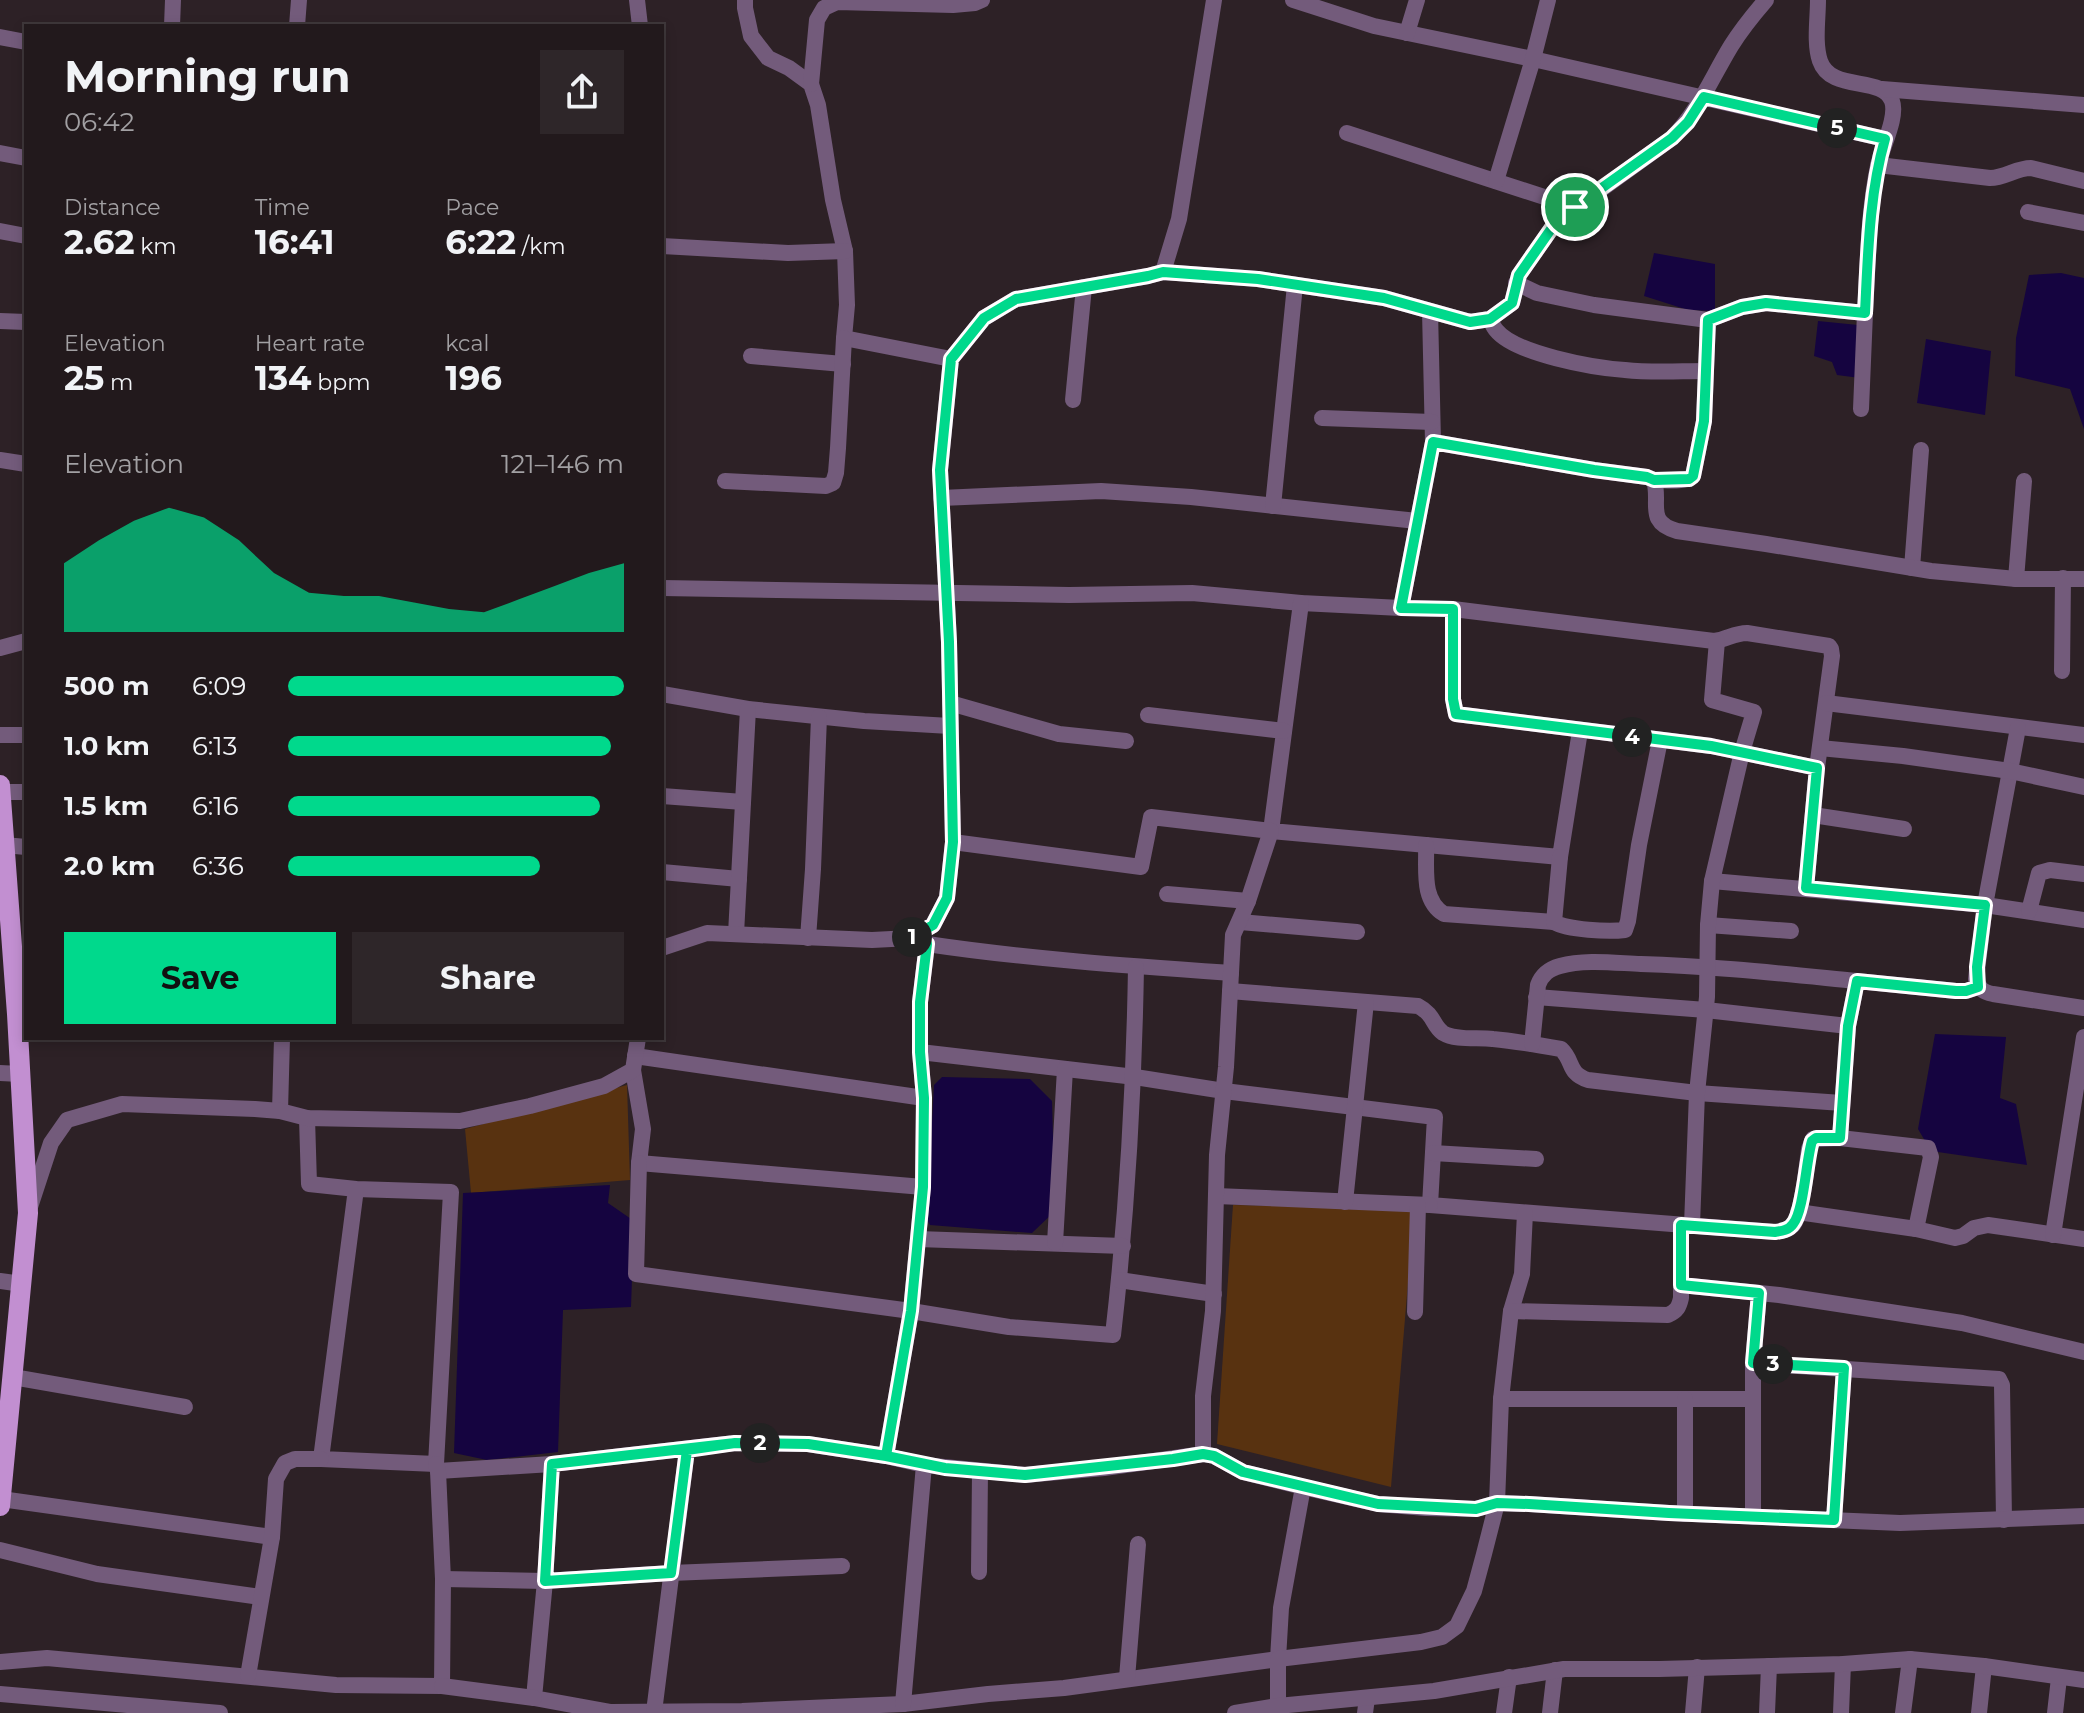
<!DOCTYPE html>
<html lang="en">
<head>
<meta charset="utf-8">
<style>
	:root { --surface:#22191c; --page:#2e2629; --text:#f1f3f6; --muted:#a2a0a3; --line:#3f383b; --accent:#00d98c }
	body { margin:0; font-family:Montserrat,sans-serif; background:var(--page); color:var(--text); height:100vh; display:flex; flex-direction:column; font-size:30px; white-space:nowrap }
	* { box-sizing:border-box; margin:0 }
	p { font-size:26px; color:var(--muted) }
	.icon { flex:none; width:44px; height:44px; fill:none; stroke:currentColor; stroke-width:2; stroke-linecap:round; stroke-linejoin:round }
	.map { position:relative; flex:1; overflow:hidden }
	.sheet { position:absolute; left:24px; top:24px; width:640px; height:1016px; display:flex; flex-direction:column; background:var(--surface); border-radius:0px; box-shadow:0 4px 12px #0003,0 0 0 2px var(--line) }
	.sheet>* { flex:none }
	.pin { position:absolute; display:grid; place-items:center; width:68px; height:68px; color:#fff; margin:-34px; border:4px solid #fff; border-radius:50%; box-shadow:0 2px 8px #0007 }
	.km { position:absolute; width:40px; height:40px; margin:-20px; border-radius:50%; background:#222; color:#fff; font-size:22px; line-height:40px; text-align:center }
	.round { display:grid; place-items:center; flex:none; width:84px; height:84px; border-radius:0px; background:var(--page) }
	.headline { display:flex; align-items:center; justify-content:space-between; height:136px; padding:0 40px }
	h1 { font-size:44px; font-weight:700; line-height:60px }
	.figures { display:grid; grid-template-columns:repeat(3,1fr); gap:12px; height:136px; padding:8px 40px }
	.figures div { display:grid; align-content:center }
	.figures b { font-size:34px; font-weight:700 }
	.figures small { font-size:22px; font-weight:400 }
	.figures p { font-size:22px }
	.chart { height:224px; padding:16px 40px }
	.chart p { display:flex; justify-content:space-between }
	.chart svg { width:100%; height:144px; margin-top:8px; fill:var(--accent); opacity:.7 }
	.button { display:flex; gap:16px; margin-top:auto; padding:16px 40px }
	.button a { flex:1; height:92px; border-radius:0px; background:var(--accent); color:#111; font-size:32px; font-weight:700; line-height:92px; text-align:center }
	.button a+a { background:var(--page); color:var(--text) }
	ul { padding:0 40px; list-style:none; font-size:26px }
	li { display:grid; grid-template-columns:128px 96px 1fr; align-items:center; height:60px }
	li i { height:20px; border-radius:10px; background:var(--accent) }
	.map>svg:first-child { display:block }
</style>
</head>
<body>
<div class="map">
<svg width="2084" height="1713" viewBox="0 0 2084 1713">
	<rect width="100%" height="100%" fill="#2d2126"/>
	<g fill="#583210">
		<path d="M627 1085 630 1180 471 1193 465 1129Z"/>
		<path d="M1233 1205 1356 1207 1414 1210 1391 1487 1217 1444Z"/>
	</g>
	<g fill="#150440">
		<path d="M1654 253 1715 264V311L1688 310 1644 296Z"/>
		<path d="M2061 273 2084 278V429L2070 389 2015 376 2016 338 2029 275Z"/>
		<path d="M1818 321 1858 325 1860 378 1837 375 1832 362 1814 356Z"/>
		<path d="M1926 339 1991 351 1985 415 1917 403Z"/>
		<path d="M1935 1034 2006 1037 2000 1098 2016 1104 2027 1165 1931 1151 1918 1129Z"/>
		<path d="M942 1077 1030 1079 1052 1101 1055 1211 1032 1233 930 1225 927 1220 934 1085Z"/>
		<path d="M610 1185 608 1203 634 1221 631 1307 563 1310 558 1452 487 1460 454 1453 463 1193Z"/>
	</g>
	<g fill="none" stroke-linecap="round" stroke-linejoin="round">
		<g stroke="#735b7b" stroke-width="16">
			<path d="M637 0 640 26"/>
			<path d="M745 0V8L751 36 768 58 789 68 811 84 818 105 833 200 845 251 847 305 844 338 951 359"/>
			<path d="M1293 0 1374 26 1533 59 1885 139"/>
			<path d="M1818 0C1818 19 1814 43 1820 61 1831 93 1882 75 1892 101 1898 117 1881 149 1878 166 1868 214 1868 265 1865 313"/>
			<path d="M172 26 173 0"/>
			<path d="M297 26 299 0"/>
			<path d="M1407 33 1417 0"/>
			<path d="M0 37 26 42"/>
			<path d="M811 84 817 20 824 8 837 2 953 5 975 3 982 0"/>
			<path d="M1882 89 2084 105"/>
			<path d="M1347 133 1575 207"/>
			<path d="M0 153 26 158"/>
			<path d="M1878 165 1990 178C2005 178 2016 168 2031 168L2084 181"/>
			<path d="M1496 181 1533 59 1548 0"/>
			<path d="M2028 212 2084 223"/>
			<path d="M0 231 26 236"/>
			<path d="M662 246 788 253 845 251"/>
			<path d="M1163 272 1179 219 1214 0"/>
			<path d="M1516 283 1537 293 1594 305 1708 320 1742 307 1766 303 1865 313 1861 409"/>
			<path d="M1430 311 1433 442"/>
			<path d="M1490 319C1492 323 1493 327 1496 330 1515 354 1594 368 1625 370 1652 373 1679 371 1706 371"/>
			<path d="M0 321 26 322"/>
			<path d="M751 356 843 364"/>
			<path d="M1073 400 1084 287"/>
			<path d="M1322 418 1432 422"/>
			<path d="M0 460 26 464"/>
			<path d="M1654 480C1666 480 1683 483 1693 476L1704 421 1708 320"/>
			<path d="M725 481 826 486 833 483 836 473 838 448 844 338"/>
			<path d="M941 498 1101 491 1191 497 1417 521"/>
			<path d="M1273 506 1295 285"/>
			<path d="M1912 568 1921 450"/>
			<path d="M2016 579 2024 481"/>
			<path d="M662 588 1069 595 1192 593 1301 603 1401 608"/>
			<path d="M1301 603 1271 831 1560 857 1580 731"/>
			<path d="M1453 609 1714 641C1726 640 1734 633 1747 633L1829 646 1831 649 1832 656 1817 768 1806 888"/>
			<path d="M0 648 26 641"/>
			<path d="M2062 671 2063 578"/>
			<path d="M662 694 748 709 864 721 950 726"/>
			<path d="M950 703 1059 734 1126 741"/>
			<path d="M1826 703 2084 735"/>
			<path d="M1148 715 1284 731"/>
			<path d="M2018 728 1985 905 1976 979C1979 989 1983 992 1993 994L2084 1008"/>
			<path d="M0 735H26"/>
			<path d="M1820 748 1903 756 2010 771 2084 787"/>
			<path d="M1817 768 1711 746 1456 714 1453 699V609L1401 608 1433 442 1594 470 1647 477 1654 480C1661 503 1645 522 1677 531L1766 544 1931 571 2016 579H2084"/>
			<path d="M1 792H26"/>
			<path d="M662 796 743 802"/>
			<path d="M1813 815 1904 829"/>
			<path d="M4 845 26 847"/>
			<path d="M1426 845C1427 869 1421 900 1444 914L1554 922"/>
			<path d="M1560 857 1554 922C1568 930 1608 932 1625 930L1628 921 1639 845 1660 740"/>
			<path d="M662 872 739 879"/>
			<path d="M1712 881 1985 905 2084 920"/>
			<path d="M1167 894 1248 901"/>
			<path d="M2029 911 2039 873 2050 870 2084 874"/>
			<path d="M1240 922 1357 932"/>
			<path d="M1708 925 1791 931"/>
			<path d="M736 934 748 709"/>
			<path d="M808 938 813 869 819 717"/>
			<path d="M920 941 927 944C1028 959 1130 966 1231 973"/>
			<path d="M1230 991 1418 1006C1435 1015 1432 1025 1443 1033 1456 1041 1478 1037 1493 1039 1515 1041 1538 1045 1561 1049 1574 1061 1567 1073 1588 1080L1697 1093 1842 1103"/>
			<path d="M1536 997 1706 1010 1848 1026"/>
			<path d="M1532 1044 1538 985C1542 974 1549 969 1560 966 1585 959 1615 963 1641 964 1713 966 1785 974 1857 981"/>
			<path d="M920 1052 1135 1077 1224 1091 1435 1117 1430 1205 1775 1232C1782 1231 1788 1230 1793 1225 1802 1214 1807 1165 1809 1149L1813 1139 1840 1138 1928 1148 1931 1157 1916 1229"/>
			<path d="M635 1056 924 1098"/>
			<path d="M633 1070 643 1129 639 1163 923 1187"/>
			<path d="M0 1073 20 1074"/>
			<path d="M280 1111 282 1038"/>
			<path d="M307 1118 309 1184 356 1189 451 1192 436 1464 321 1459 356 1189"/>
			<path d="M1840 1138 1848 1026 1857 981 1956 991H1966L1978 987"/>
			<path d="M1433 1153 1536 1159"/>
			<path d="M639 1163 636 1274 911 1311 1009 1327 1113 1335C1127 1213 1134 1090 1136 967"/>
			<path d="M1216 1196 1430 1205"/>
			<path d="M1345 1202 1366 1002"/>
			<path d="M1798 1212 1916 1229 1955 1238 1963 1236 1974 1228 1988 1225 2084 1239"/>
			<path d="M1692 1225 1697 1093 1707 997 1708 925 1712 881 1742 752 1754 712 1712 700 1717 641"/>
			<path d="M2053 1235 2084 1037"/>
			<path d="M918 1239 1123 1246"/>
			<path d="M1055 1243 1065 1069"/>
			<path d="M1119 1280 1214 1294"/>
			<path d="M0 1281 22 1284"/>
			<path d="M1681 1285 1779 1295 1962 1323 2084 1352"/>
			<path d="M1511 1311 1522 1274 1525 1213"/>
			<path d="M1415 1312 1418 1205"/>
			<path d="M1753 1363 1999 1379 2002 1385 2004 1520"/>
			<path d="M13 1377 185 1407"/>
			<path d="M1501 1399H1752"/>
			<path d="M1203 1454 1214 1456 1243 1472 1303 1487"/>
			<path d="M886 1456 911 1311 923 1187 924 1098 920 1052V1002L927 944"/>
			<path d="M552 1464 545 1581 534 1698 611 1712 742 1711 903 1704 988 1694 1064 1688 1278 1659 1281 1608 1303 1487 1378 1504 1426 1508 1476 1509 1497 1503 1529 1504 1669 1513 1900 1523 2084 1516"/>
			<path d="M438 1471 552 1464 735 1443 808 1444 886 1456 924 1465 1025 1475 1104 1468 1203 1454V1396L1213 1311 1217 1155 1226 1067 1233 935 1248 901 1271 831 1151 817 1141 867 953 842"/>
			<path d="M1 1499 272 1537"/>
			<path d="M1685 1514V1399"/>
			<path d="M1753 1517V1363L1759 1293"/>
			<path d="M1834 1520 1844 1368"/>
			<path d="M0 1550 97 1574 261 1597"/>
			<path d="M979 1572 980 1471"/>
			<path d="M443 1579 545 1581 671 1573 842 1566"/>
			<path d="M0 1662 47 1658 336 1685 442 1686 443 1579 438 1471 436 1464"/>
			<path d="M248 1676 272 1537 276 1479 285 1463 295 1459H321"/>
			<path d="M1127 1678 1138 1544"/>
			<path d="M442 1686 534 1698"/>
			<path d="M903 1704 924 1465"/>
			<path d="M1278 1706V1659L1421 1642 1442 1637 1457 1626 1474 1591 1484 1554 1497 1503 1501 1399 1511 1311 1668 1315C1677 1311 1679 1307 1681 1298V1225"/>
			<path d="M654 1712 687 1450"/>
			<path d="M1365 1713 1367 1698"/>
			<path d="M1504 1713 1509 1677"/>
			<path d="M1550 1713 1555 1670"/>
			<path d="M1693 1713 1697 1667"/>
			<path d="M1767 1713 1769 1666"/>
			<path d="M1841 1713 1843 1664"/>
			<path d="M1903 1713 1910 1659"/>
			<path d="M1979 1713 1984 1666"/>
			<path d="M2055 1713 2059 1678"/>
		</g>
		<g stroke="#735b7b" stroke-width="16">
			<path d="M662 948 707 933 872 940 911 938 933 925 947 898 953 842 949 642 940 470 951 359 984 318 1016 299 1148 276 1163 272 1258 279 1384 298 1470 322 1490 319 1512 303 1519 275 1556 222 1672 138C1699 110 1711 79 1731 46 1741 30 1753 15 1766 0"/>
			<path d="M30 1207 51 1143 67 1120 122 1104 255 1109 280 1111 307 1118 460 1121 530 1106 604 1086 633 1070 638 1038"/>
			<path d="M0 1694 220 1713"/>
			<path d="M1235 1713 1278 1706 1434 1691 1564 1669H1659L1843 1664 1910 1659 1984 1666 2084 1680"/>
		</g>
		<path stroke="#c28fd1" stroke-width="20" d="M0 785 17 1014 28 1213 0 1506"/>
	</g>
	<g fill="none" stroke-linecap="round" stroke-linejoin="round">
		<defs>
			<path id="route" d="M1575 207 1556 222 1519 275 1512 303 1490 319 1470 322 1384 298 1258 279 1163 272 1148 276 1016 299 984 318 951 359 940 470 949 642 953 842 947 898 933 925 911 938 927 944 920 1002V1052L924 1098 923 1187 911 1311 886 1456 808 1444 735 1443 687 1450 671 1573 545 1581 552 1464 735 1443 808 1444 886 1456 945 1468 1025 1475 1173 1459 1203 1454 1214 1456 1243 1472 1378 1504 1476 1509 1497 1503 1529 1504 1669 1513 1834 1520 1844 1368 1753 1363 1759 1293 1681 1285V1225L1775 1232C1782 1231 1789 1230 1793 1224 1804 1211 1806 1160 1812 1141L1816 1138H1840L1848 1026 1857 981 1956 991H1966L1978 987 1977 967 1985 905 1806 888 1817 768 1711 746 1456 714 1453 699V609L1401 608 1433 442 1594 470 1647 477 1654 480 1689 479 1693 476 1704 421 1708 320 1742 307 1766 303 1865 313C1868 255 1869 195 1885 139L1704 97 1688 122 1672 138 1575 207"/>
		</defs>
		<use href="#route" stroke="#fff" stroke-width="16"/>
		<use href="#route" stroke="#00d98c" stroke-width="10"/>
	</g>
</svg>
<div class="pin" style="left:1575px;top:207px;background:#1e9e55"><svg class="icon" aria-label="arrive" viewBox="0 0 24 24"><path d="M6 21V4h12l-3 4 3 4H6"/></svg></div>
<b class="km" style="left:912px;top:937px">1</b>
<b class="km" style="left:760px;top:1443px">2</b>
<b class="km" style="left:1773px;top:1364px">3</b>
<b class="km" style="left:1632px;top:737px">4</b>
<b class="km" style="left:1837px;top:128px">5</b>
<section class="sheet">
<div class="headline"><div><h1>Morning run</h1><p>06:42</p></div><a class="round"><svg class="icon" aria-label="share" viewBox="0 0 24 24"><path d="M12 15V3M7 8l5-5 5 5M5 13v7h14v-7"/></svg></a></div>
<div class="figures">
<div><p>Distance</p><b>2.62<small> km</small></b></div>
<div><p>Time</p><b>16:41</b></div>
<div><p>Pace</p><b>6:22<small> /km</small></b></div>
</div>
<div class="figures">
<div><p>Elevation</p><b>25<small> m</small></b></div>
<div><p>Heart rate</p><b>134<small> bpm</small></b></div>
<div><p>kcal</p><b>196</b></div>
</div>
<div class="chart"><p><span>Elevation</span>121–146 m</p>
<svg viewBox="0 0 160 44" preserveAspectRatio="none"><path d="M0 44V23L10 16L20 10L30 6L40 9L50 16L60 26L70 32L80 33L90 33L100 35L110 37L120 38L130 34L140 30L150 26L160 23V44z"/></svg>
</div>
<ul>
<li><b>500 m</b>6:09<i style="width:100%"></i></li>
<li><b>1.0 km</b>6:13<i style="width:96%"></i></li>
<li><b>1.5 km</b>6:16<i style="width:93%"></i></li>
<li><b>2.0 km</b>6:36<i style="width:75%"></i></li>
</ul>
<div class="button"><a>Save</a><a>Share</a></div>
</section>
</div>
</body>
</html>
